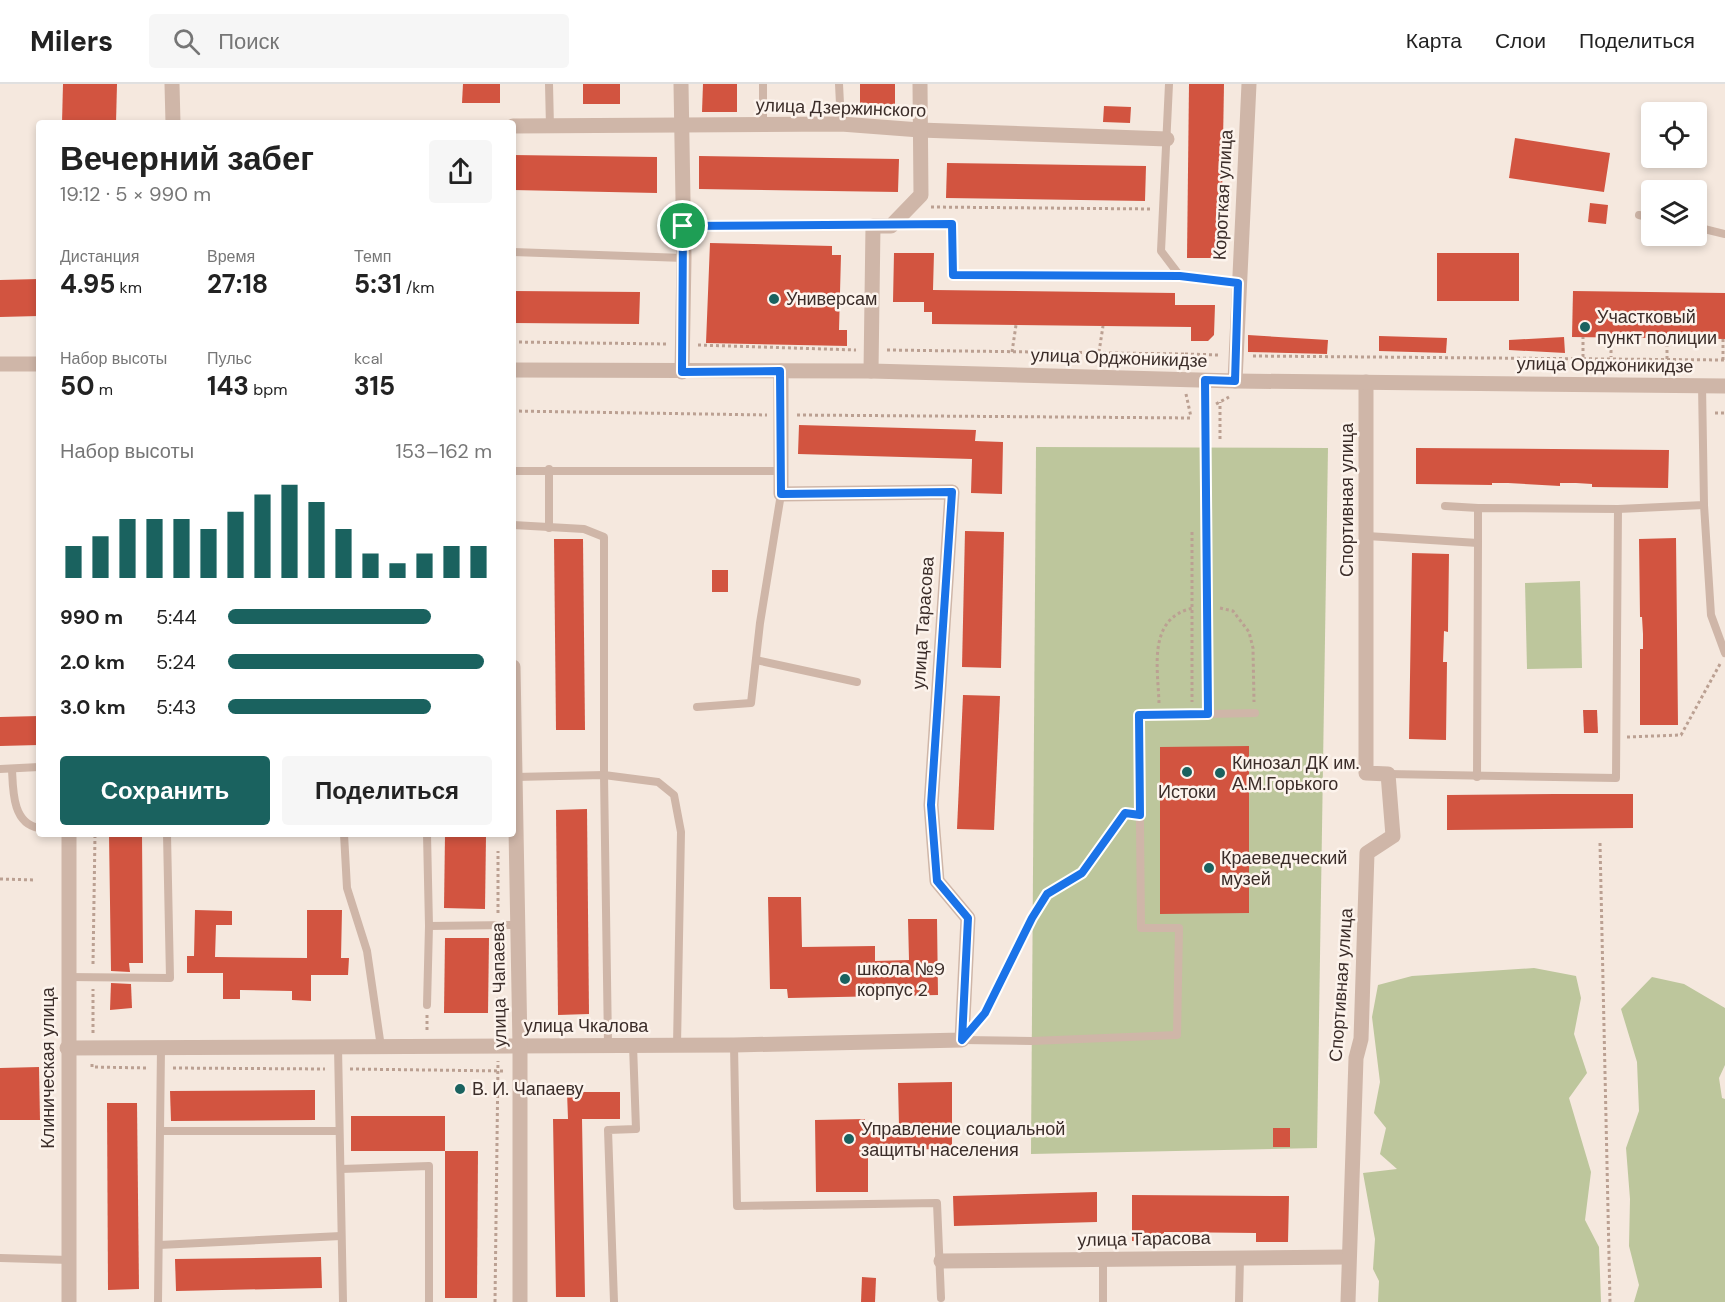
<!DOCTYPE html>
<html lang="ru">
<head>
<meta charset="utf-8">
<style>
	:root { --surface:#fff; --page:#f6f6f6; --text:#222; --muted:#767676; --line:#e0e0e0; --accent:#1a625f }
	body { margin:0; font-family:"DM Sans",sans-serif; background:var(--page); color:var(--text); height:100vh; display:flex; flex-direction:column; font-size:22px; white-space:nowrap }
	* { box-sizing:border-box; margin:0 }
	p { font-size:20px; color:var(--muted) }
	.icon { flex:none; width:33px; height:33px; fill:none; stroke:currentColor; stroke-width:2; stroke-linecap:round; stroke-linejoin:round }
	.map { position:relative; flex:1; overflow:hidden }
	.details { position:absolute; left:36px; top:36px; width:480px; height:717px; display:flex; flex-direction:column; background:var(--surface); border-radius:6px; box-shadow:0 3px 9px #0003 }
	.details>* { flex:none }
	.controls { position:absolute; left:1641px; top:18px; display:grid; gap:12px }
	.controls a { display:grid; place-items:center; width:66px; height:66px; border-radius:6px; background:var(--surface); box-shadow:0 3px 9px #0003; font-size:30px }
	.pin { position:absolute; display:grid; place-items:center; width:51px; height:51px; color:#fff; margin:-26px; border:3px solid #fff; border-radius:50%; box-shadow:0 2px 6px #0007 }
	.round { display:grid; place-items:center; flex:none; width:63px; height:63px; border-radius:6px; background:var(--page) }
	.overview { display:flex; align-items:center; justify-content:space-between; height:102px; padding:0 24px }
	h1 { font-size:33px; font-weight:700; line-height:45px }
	.figures { display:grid; grid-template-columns:repeat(3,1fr); gap:9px; height:102px; padding:6px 24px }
	.figures div { display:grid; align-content:center }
	.figures b { font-size:26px; font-weight:700 }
	.figures small { font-size:16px; font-weight:400 }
	.figures p { font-size:16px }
	.chart { height:168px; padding:12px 24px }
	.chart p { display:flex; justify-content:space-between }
	.chart svg { width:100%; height:108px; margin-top:6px; stroke:var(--accent); stroke-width:6 }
	.action { display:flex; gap:12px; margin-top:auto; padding:12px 24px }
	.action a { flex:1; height:69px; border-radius:6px; background:var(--accent); color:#fff; font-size:24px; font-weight:700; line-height:69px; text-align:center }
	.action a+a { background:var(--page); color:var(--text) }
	ul { padding:0 24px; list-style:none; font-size:20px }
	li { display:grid; grid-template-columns:96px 72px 1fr; align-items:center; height:45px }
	li i { height:15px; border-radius:8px; background:var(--accent) }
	header { display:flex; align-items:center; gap:36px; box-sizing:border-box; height:84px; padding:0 30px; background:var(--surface); border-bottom:2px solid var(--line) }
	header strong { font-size:28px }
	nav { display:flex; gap:33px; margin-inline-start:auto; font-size:21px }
	.search { width:420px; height:54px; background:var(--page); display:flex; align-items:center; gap:15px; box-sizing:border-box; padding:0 21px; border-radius:6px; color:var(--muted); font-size:22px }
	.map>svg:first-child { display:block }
</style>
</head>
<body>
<header>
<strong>Milers</strong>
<div class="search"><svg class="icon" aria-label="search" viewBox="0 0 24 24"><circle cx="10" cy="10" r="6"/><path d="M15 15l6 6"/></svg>Поиск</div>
<nav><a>Карта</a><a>Слои</a><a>Поделиться</a></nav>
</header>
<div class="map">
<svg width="1725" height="1218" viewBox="0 0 1725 1218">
	<rect width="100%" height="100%" fill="#f5e8de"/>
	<g fill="#bdc69c">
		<path d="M1036 363 1328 364 1317 1064 1031 1070Z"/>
		<path d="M1580 497 1582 584 1527 585 1525 499Z"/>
		<path d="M1534 884 1576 892 1581 914 1574 950 1587 989 1569 1014 1591 1088 1585 1136 1599 1163 1601 1218H1378L1379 1197 1373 1185 1375 1155 1363 1089 1397 1085 1380 1070 1386 1044 1374 1029 1380 998 1372 933 1378 901 1412 892Z"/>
		<path d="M1652 893 1684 900 1725 924V981L1719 994 1722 1014 1725 1015V1218H1634L1639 1201 1629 1162 1630 1115 1626 1064 1639 1027 1637 978 1621 925Z"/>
	</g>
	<g fill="#d25440">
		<path d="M63 0H117L116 39H62Z"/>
		<path d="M463 0H500V19H462Z"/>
		<rect x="583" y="0" width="37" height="20"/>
		<path d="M703 0H737V28H702Z"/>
		<rect x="860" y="0" width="35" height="31"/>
		<path d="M1189 0H1224L1221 174H1187Z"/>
		<path d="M1104 22 1131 23 1130 39 1103 38Z"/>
		<path d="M1515 54 1610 69 1604 108 1509 94Z"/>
		<path d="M513 71 657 73V109L513 106Z"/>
		<path d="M699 72 899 75 898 108 699 105Z"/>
		<path d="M947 79 1146 82 1145 117 946 114Z"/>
		<path d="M1590 119 1608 121 1606 140 1588 138Z"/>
		<path d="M710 159 832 162V171H841L839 246H847V262L706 259Z"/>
		<path d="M894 169H934L933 206 1175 209V221H1215L1214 251 1208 257H1191V243L932 240V228H924V218H893Z"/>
		<rect x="1437" y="169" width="82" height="48"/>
		<path d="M39 195V232L0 233V196Z"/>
		<path d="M513 207 640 208 639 240 513 239Z"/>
		<path d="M1573 207 1725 209V255L1572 253Z"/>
		<path d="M1248 251 1328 256 1327 270 1248 268Z"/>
		<path d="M1379 252 1447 254 1446 269 1379 267Z"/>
		<path d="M1564 253 1565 269 1509 266V256Z"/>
		<path d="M799 341 976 346 975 357 1003 358 1002 410 971 409 972 375 798 370Z"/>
		<path d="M1416 364 1669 366 1668 404 1592 403V400L1576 399H1560V402L1508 399H1492V401L1416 400Z"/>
		<path d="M965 447 1004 448 1001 584 962 583Z"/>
		<path d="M1676 454 1678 641H1640V565H1643V550L1642 533H1640L1639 455Z"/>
		<path d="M554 455H583L585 646H556Z"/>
		<path d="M1412 469 1449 470 1448 548 1444 547 1443 578H1447L1446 656 1409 655Z"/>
		<rect x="712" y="486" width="16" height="22"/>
		<path d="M963 611 1000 612 994 746 957 745Z"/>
		<path d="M1583 626H1597L1598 649H1584Z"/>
		<path d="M39 632V661L0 662V633Z"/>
		<path d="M1249 662V829L1160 830V663Z"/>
		<path d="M1555 710H1633V744L1447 746V711Z"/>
		<path d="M587 725 589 930 558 931 556 726Z"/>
		<path d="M109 750H142L143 879H129L130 888 111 887Z"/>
		<path d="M445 751 486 752 485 825 444 824Z"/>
		<path d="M768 813H801L802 863 875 862V877L909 876 908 835H937L938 911 788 914 787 905H770Z"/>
		<path d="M195 826 232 827V841H216L215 873 307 874V826H342L341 874H349L348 891H311V917L292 916V907L240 906V915H223V889H187V872H194Z"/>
		<path d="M445 854H489L488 929H444Z"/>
		<path d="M111 899 131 900 132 924 110 926Z"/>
		<path d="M39 983 40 1036H0V984Z"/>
		<path d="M952 998V1065L868 1066V1108H816L815 1036 865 1035V1042H899L898 999Z"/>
		<path d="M315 1006V1036L171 1037 170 1007Z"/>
		<path d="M567 1008H620V1035H582L585 1213H556L553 1035H568Z"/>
		<path d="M107 1019H137L139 1205 108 1206Z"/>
		<rect x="351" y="1032" width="94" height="35"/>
		<rect x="1273" y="1044" width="17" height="19"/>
		<path d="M445 1067H478L477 1214H445Z"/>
		<path d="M1097 1108V1138L954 1142 953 1112Z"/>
		<path d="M1132 1111 1289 1112 1288 1158H1256V1149L1164 1148V1158L1132 1157Z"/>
		<path d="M321 1173 322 1204 176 1207 175 1175Z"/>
		<path d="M862 1193 876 1194 875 1218H861Z"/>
	</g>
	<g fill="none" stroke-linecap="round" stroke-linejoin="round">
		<g stroke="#bba092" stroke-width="3" stroke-dasharray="3 3" stroke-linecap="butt">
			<path d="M931 123 1152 125"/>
			<path d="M1611 254V273"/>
			<path d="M1667 254V275"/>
			<path d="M1723 255V276"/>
			<path d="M513 258 667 260"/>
			<path d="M698 261 856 266"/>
			<path d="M887 266 1185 270 1184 280"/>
			<path d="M1012 268 1016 241"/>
			<path d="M1099 268 1103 242"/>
			<path d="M1185 270 1219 271"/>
			<path d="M1253 272 1725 276"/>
			<path d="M1583 273V253"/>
			<path d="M1186 310 1191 333"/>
			<path d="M1216 320 1229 313"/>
			<path d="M513 327 767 331"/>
			<path d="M1715 329H1725"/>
			<path d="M797 331 1193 334"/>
			<path d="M1220 355V318"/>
			<path d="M1192 448V618"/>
			<path d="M1220 524 1233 527 1249 548 1253 564 1254 618"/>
			<path d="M1159 619C1158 584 1147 534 1193 524"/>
			<path d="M1627 653 1681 651 1720 580"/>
			<path d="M1600 759 1610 1218"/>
			<path d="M0 795 36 796"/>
			<path d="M498 829V767"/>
			<path d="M93 880 95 750"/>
			<path d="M427 931V946"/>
			<path d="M980 934 1032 834 1047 810 1082 789 1125 729H1129"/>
			<path d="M498 946V854"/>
			<path d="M93 949V905"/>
			<path d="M92 980V983L148 984"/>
			<path d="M173 984 325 985"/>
			<path d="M350 985 505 987"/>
			<path d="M495 1218 498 977"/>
		</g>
		<g stroke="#cfb6a8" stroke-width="8">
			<path d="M549 0 550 43"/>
			<path d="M839 0 841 40"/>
			<path d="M1169 0 1161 167 1180 192 1238 199"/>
			<path d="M763 40V0"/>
			<path d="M1639 131 1652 134"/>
			<path d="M683 142H873"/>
			<path d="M892 142 952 140 953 191 1180 192"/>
			<path d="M1696 143 1725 150"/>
			<path d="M513 168 684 174"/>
			<path d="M513 387H781"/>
			<path d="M1704 421 1711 531 1725 569"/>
			<path d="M1445 422 1478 424"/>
			<path d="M513 441 584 445 604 453V691L608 961"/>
			<path d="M549 444V385"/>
			<path d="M1367 452 1478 459V424L1618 425 1704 421 1702 301"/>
			<path d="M756 576 857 598"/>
			<path d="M697 623 751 619 760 539 781 410"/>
			<path d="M1208 630 1255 629"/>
			<path d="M0 685 39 683"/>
			<path d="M12 685C13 705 12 740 39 744"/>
			<path d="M1388 690 1616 694 1618 425"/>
			<path d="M515 693 604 691 658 698 674 711 681 748 677 961"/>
			<path d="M1477 693 1478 459"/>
			<path d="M344 750 347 804 367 867 381 963"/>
			<path d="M429 842 518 841"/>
			<path d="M68 893 170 894 167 750"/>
			<path d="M427 921 429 842 427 750"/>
			<path d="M962 956 1032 957 1177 951 1179 844H1141L1139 631 1208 630 1205 296"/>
			<path d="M734 961 737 1122 937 1119 941 1214"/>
			<path d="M338 963 343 1218"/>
			<path d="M160 1047 161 964"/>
			<path d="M341 1085 429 1082V1218"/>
			<path d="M159 1161 341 1152"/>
			<path d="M0 1174 69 1176"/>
			<path d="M1103 1175V1218"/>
			<path d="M158 1218 160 1047H339"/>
			<path d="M614 1218 608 1046 636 1045 633 961"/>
			<path d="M1239 1218 1240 1174"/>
		</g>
		<g stroke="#cfb6a8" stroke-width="15">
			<path d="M172 0 173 39"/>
			<path d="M681 0 684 174 682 288"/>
			<path d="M513 42 841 40 920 46 1167 55"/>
			<path d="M0 280H39"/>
			<path d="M871 287 873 142H891L921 111 920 0"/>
			<path d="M1235 297 1249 0"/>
			<path d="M67 964 734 961 962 956 968 834 937 797 931 721 952 408 781 410V287"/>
			<path d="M941 1177 1347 1173"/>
			<path d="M69 1218V750"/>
			<path d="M1348 1218 1356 974 1361 955 1367 769 1393 752 1388 690 1366 689V298"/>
		</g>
		<g stroke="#cfb6a8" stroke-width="15">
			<path d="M513 286 871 287 1235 297 1725 302"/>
			<path d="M513 583 520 962V1218"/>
		</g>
	</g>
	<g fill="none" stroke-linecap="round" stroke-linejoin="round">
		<defs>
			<path id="route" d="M952 140 953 191 1180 192 1238 199 1235 297 1205 296 1208 630 1139 631 1140 731 1125 729 1082 789 1047 810 1032 834 985 929 962 956 968 834 937 797 931 721 952 408 781 410 780 287 682 288 683 142Z"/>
		</defs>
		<use href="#route" stroke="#fff" stroke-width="12"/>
		<use href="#route" stroke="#1a73e8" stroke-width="8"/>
	</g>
	<g fill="#1a625f" stroke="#fcf3ec" stroke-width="2">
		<circle cx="774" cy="215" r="6"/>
		<circle cx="1585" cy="243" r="6"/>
		<circle cx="1187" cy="688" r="6"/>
		<circle cx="1220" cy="689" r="6"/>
		<circle cx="1209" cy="784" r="6"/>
		<circle cx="845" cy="895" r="6"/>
		<circle cx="460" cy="1005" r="6"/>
		<circle cx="849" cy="1055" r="6"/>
	</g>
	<g text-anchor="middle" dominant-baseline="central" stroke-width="5" stroke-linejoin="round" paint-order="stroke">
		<g font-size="18" fill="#3b2d29" stroke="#fcf3ec">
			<text transform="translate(841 24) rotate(2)">улица Дзержинского</text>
			<text transform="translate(1223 111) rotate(-87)">Короткая улица</text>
			<text transform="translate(1119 274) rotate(2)">улица Орджоникидзе</text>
			<text transform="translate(1605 281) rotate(1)">улица Орджоникидзе</text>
			<text transform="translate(1347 416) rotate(-90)">Спортивная улица</text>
			<text transform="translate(923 539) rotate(-86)">улица Тарасова</text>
			<text transform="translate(499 901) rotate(-91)">улица Чапаева</text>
			<text transform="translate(1341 901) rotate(-86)">Спортивная улица</text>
			<text x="586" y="942">улица Чкалова</text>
			<text transform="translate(48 984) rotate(-90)">Клиническая улица</text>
			<text transform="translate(1144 1155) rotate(-1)">улица Тарасова</text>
		</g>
		<g font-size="18" fill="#3b2d29" stroke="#fcf3ec" text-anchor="start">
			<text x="786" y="215">Универсам</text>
			<text x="1597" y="233">Участковый<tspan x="1597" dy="21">пункт полиции</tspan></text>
			<text x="1232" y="679">Кинозал ДК им.<tspan x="1232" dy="21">А.М.Горького</tspan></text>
			<text x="1187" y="708" text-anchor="middle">Истоки</text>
			<text x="1221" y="774">Краеведческий<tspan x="1221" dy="21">музей</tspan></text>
			<text x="857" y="885">школа №9<tspan x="857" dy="21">корпус 2</tspan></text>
			<text x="472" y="1005">В. И. Чапаеву</text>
			<text x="861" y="1045">Управление социальной<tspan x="861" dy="21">защиты населения</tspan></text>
		</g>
	</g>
</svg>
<div class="controls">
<a><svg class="icon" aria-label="locate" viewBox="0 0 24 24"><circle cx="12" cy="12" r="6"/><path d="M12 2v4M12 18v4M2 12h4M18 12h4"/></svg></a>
<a><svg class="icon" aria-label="layers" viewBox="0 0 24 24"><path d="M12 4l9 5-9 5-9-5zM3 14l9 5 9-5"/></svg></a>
</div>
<div class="pin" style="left:683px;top:142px;background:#1e9e55"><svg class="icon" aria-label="arrive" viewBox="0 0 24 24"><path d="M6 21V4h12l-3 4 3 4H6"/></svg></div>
<section class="details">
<div class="overview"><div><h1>Вечерний забег</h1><p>19:12 · 5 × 990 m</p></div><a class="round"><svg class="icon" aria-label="share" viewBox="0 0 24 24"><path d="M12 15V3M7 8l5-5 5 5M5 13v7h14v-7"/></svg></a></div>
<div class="figures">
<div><p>Дистанция</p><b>4.95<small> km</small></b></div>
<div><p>Время</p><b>27:18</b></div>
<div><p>Темп</p><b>5:31<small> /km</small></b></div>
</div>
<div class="figures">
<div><p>Набор высоты</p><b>50<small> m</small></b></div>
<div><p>Пульс</p><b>143<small> bpm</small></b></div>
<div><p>kcal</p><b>315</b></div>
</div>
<div class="chart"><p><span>Набор высоты</span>153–162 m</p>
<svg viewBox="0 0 160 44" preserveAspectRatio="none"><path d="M5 44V31M15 44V27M25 44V20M35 44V20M45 44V20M55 44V24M65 44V17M75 44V10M85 44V6M95 44V13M105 44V24M115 44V34M125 44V38M135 44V34M145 44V31M155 44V31"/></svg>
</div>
<ul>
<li><b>990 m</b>5:44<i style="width:77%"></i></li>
<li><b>2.0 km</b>5:24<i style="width:97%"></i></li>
<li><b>3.0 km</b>5:43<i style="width:77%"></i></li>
</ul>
<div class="action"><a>Сохранить</a><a>Поделиться</a></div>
</section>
</div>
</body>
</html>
